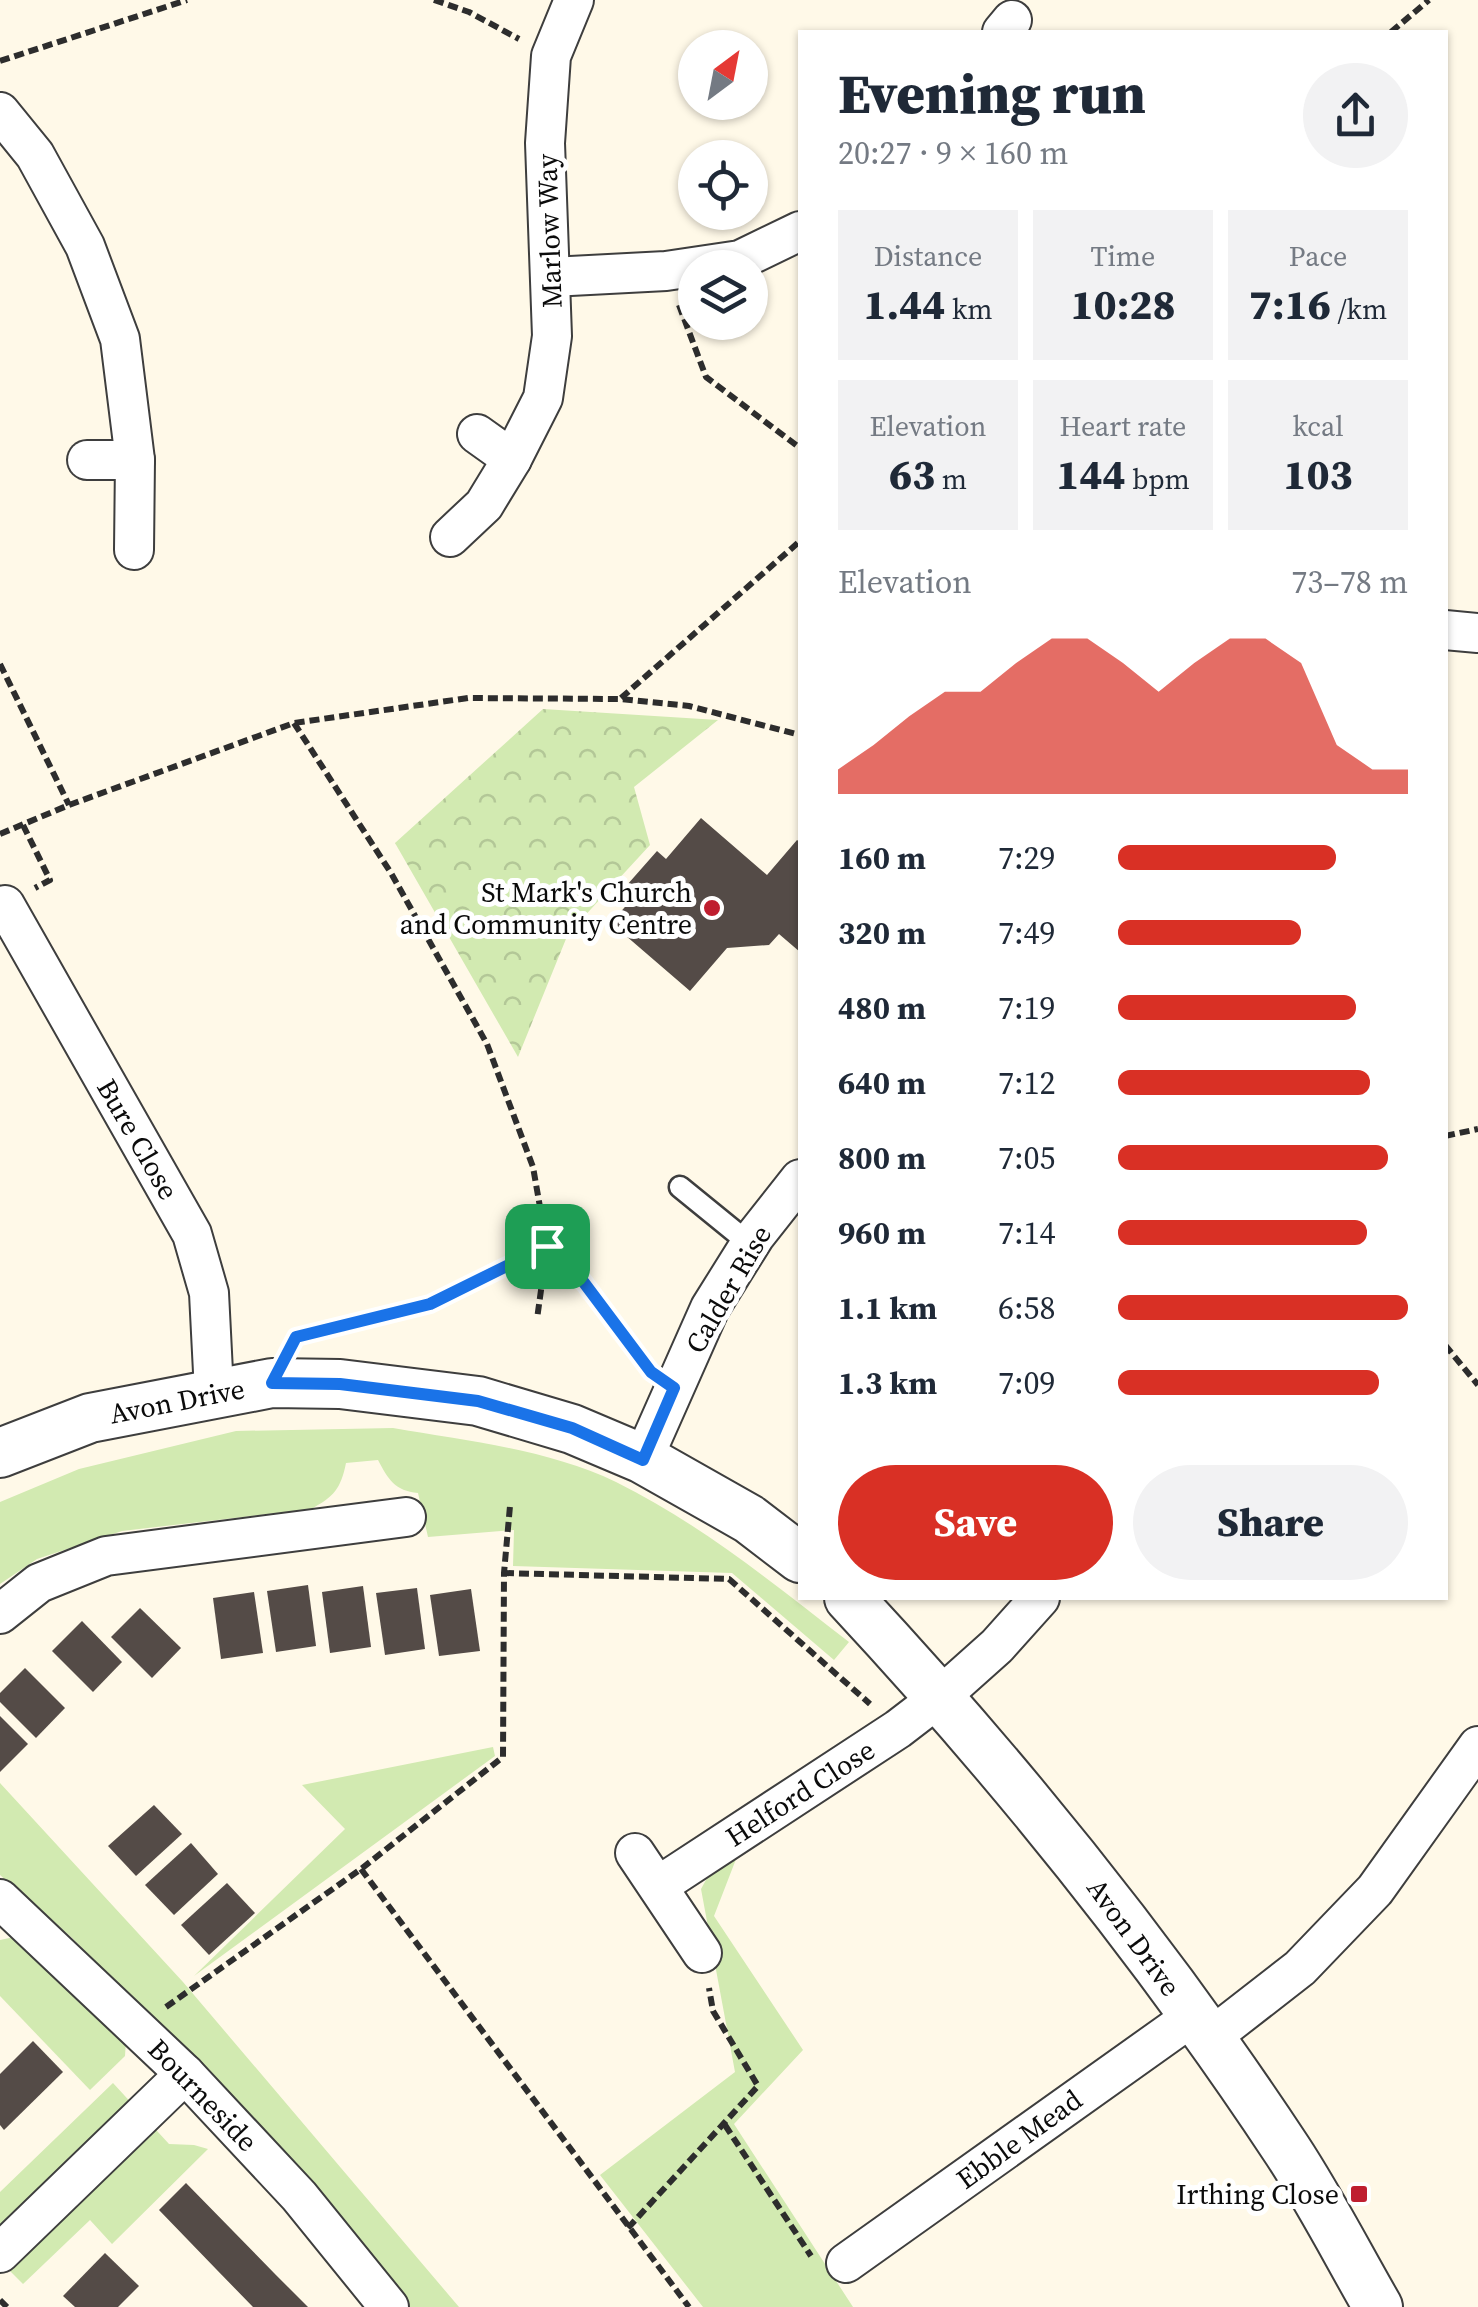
<!DOCTYPE html>
<html lang="en">
<head>
<meta charset="utf-8">
<style>
	:root { --surface:#fff; --page:#f2f2f3; --text:#1f2937; --muted:#747a83; --accent:#d93025 }
	body { margin:0; font-family:"Source Serif 4",serif; background:var(--page); color:var(--text); height:100vh; display:flex; flex-direction:column; font-size:38px; white-space:nowrap }
	* { box-sizing:border-box; margin:0 }
	p { font-size:32px; color:var(--muted) }
	.icon { flex:none; width:55px; height:55px; fill:none; stroke:currentColor; stroke-width:2; stroke-linecap:round; stroke-linejoin:round }
	.map { position:relative; flex:1; overflow:hidden }
	.side { position:absolute; left:798px; top:30px; width:650px; height:1570px; display:flex; flex-direction:column; background:var(--surface); border-radius:0px; box-shadow:0 2px 8px #0004 }
	.side>* { flex:none }
	.needle { width:65px; rotate:32deg }
	.tools { position:absolute; left:678px; top:30px; display:grid; gap:20px }
	.tools a { display:grid; place-items:center; width:90px; height:90px; border-radius:50%; background:var(--surface); box-shadow:0 2px 8px #0004; font-size:50px }
	.pin { position:absolute; display:grid; place-items:center; width:85px; height:85px; color:#fff; margin:-42px; border-radius:20px; box-shadow:0 5px 15px #0006 }
	.round { display:grid; place-items:center; flex:none; width:105px; height:105px; border-radius:52px; background:var(--page) }
	.headline { display:flex; align-items:center; justify-content:space-between; height:170px; padding:0 40px }
	h1 { font-size:55px; font-weight:800; line-height:75px }
	.figures { display:grid; grid-template-columns:repeat(3,1fr); gap:15px; height:170px; padding:10px 40px }
	.figures div { display:grid; align-content:center; border-radius:0px; background:var(--page); text-align:center }
	.figures b { font-size:42px; font-weight:800 }
	.figures small { font-size:28px; font-weight:400 }
	.figures p { font-size:28px }
	.chart { height:280px; padding:20px 40px }
	.chart p { display:flex; justify-content:space-between }
	.chart svg { width:100%; height:180px; margin-top:10px; fill:var(--accent); opacity:.7 }
	.button { display:flex; gap:20px; margin-top:auto; padding:20px 40px }
	.button a { flex:1; height:115px; border-radius:60px; background:var(--accent); color:#fff; font-size:40px; font-weight:800; line-height:115px; text-align:center }
	.button a+a { background:var(--page); color:var(--text) }
	ul { padding:0 40px; list-style:none; font-size:32px }
	li { display:grid; grid-template-columns:160px 120px 1fr; align-items:center; height:75px }
	li i { height:25px; border-radius:12px; background:var(--accent) }
	.map>svg:first-child { display:block }
</style>
</head>
<body>
<div class="map">
<svg width="1478" height="2307" viewBox="0 0 1478 2307">
	<defs>
		<pattern id="park-crowns" width="20" height="18" patternUnits="userSpaceOnUse" patternTransform="scale(2.5)"><rect width="20" height="18" fill="#d2eab1"/><path d="M2 6a3 3 0 1 1 6 0M12 15a3 3 0 1 1 6 0" fill="none" stroke="#b3c797"/></pattern>
	</defs>
	<rect width="100%" height="100%" fill="#fff9e8"/>
	<g fill="#d2eab1">
		<path d="M393 1428C467 1441 547 1449 616 1482 701 1524 774 1584 849 1642L834 1660 732 1573 513 1566 514 1530 428 1537 418 1493C395 1491 388 1479 378 1460L346 1463C341 1488 334 1497 311 1509L122 1531 37 1559 0 1584V1502L79 1469 236 1431Z"/>
		<path d="M493 1747 495 1756 194 1976 345 1829 302 1785Z"/>
		<path d="M0 1783 183 1982 459 2307H410L255 2120 71 1937 0 1875Z"/>
		<path d="M738 1854 714 1916 803 2050 734 2124 853 2307H703L600 2175 735 2072 701 1889 712 1869Z"/>
		<path d="M19 1936 126 2041 125 2056 90 2090 0 1996V1940Z"/>
		<path d="M113 2083 169 2144 194 2145 208 2149 112 2244 90 2220 23 2284 0 2261V2192Z"/>
	</g>
	<path fill="url(#park-crowns)" d="M543 709 718 720 634 787 650 845 568 934 518 1057 395 843Z"/>
	<g fill="#544b47">
		<path d="M701 818 767 875 797 840 800 842V952L779 934 769 945 727 948 690 991 611 923 637 893 627 885 657 851 666 859Z"/>
		<path d="M308 1585 316 1646 276 1652 267 1591Z"/>
		<path d="M363 1586 371 1647 330 1653 322 1592Z"/>
		<path d="M417 1588 425 1649 385 1655 376 1593Z"/>
		<path d="M471 1589 480 1651 439 1656 430 1595Z"/>
		<path d="M254 1592 263 1653 221 1659 213 1598Z"/>
		<path d="M140 1608 181 1648 152 1678 111 1637Z"/>
		<path d="M82 1621 122 1662 93 1692 52 1651Z"/>
		<path d="M25 1668 65 1708 36 1738 0 1702V1693Z"/>
		<path d="M0 1716 28 1744 0 1772Z"/>
		<path d="M154 1805 182 1834 136 1876 108 1846Z"/>
		<path d="M191 1843 218 1874 174 1915 145 1885Z"/>
		<path d="M227 1883 255 1913 209 1955 181 1925Z"/>
		<path d="M33 2041 63 2072 4 2130 0 2125V2074Z"/>
		<path d="M186 2183 274 2273 308 2307H253L216 2269 159 2210Z"/>
		<path d="M105 2253 139 2286 118 2307H75L63 2296Z"/>
	</g>
	<g fill="none" stroke-linecap="round" stroke-linejoin="round">
		<defs>
			<path id="service" d="M680 1187 750 1244"/>
			<g id="minor">
				<path d="M1002 32 1012 20"/>
				<path d="M0 112 35 155 85 246 120 339 135 460 134 550"/>
				<path d="M551 277 666 271 740 260 800 231"/>
				<path d="M477 434 512 459"/>
				<path d="M87 460H135"/>
				<path d="M450 537 484 505 512 459 543 398 552 336 545 143 551 56 574 0"/>
				<path d="M1445 630 1478 633"/>
				<path d="M5 905 192 1234 209 1293 214 1392"/>
				<path d="M643 1459 710 1308 755 1236 800 1179"/>
				<path d="M0 1614 39 1583 106 1556 406 1517"/>
				<path d="M635 1853 702 1953"/>
				<path d="M658 1886 898 1729 941 1696 997 1646 1040 1598"/>
				<path d="M0 1899 185 2074 299 2196 389 2307"/>
				<path d="M1210 2038 1300 1968 1375 1890 1478 1746"/>
				<path d="M0 2253 185 2074"/>
				<path d="M846 2263 1193 2016"/>
			</g>
			<g id="tertiary">
				<path d="M0 1453 90 1418 272 1383 340 1384 478 1401 572 1429 643 1459 749 1519 800 1558"/>
				<path d="M849 1598C1009 1770 1157 1953 1287 2150 1320 2200 1348 2255 1378 2307"/>
			</g>
		</defs>
		<use href="#service" stroke="#3e3e3e" stroke-width="25"/>
		<use href="#minor" stroke="#3e3e3e" stroke-width="42"/>
		<use href="#tertiary" stroke="#3e3e3e" stroke-width="52"/>
		<g stroke="#2d2d2d" stroke-width="6" stroke-dasharray="10 5" stroke-linecap="butt">
			<path d="M434 0 469 12 519 39"/>
			<path d="M1391 32 1429 0"/>
			<path d="M0 61 187 0"/>
			<path d="M679 305 706 377 800 448"/>
			<path d="M0 664 69 805"/>
			<path d="M621 698 800 541"/>
			<path d="M294 723 391 873 487 1044 533 1167 547 1247 537 1319"/>
			<path d="M23 825 50 880 35 888"/>
			<path d="M0 834 69 805 294 723 468 698 621 699 689 706 800 735"/>
			<path d="M1445 1136 1478 1129"/>
			<path d="M297 1337 430 1304 547 1247 582 1280 646 1365"/>
			<path d="M1445 1345 1478 1385"/>
			<path d="M504 1573 729 1579 870 1704"/>
			<path d="M361 1869 689 2307"/>
			<path d="M166 2007 361 1869 503 1757 504 1573 510 1506"/>
			<path d="M725 2125 811 2256"/>
			<path d="M628 2228 758 2086 713 2011 709 1988"/>
			<path d="M0 2300 7 2307"/>
		</g>
		<use href="#service" stroke="#fff" stroke-width="20"/>
		<use href="#minor" stroke="#fff" stroke-width="38"/>
		<use href="#tertiary" stroke="#fff" stroke-width="48"/>
	</g>
	<g fill="none" stroke-linecap="round" stroke-linejoin="round">
		<defs>
			<path id="route" d="M547 1246 582 1280 651 1372 674 1388 643 1460 572 1428 478 1401 340 1384 272 1383 296 1337 430 1304Z"/>
		</defs>
		<use href="#route" stroke="#fff" stroke-width="20"/>
		<use href="#route" stroke="#1a73e8" stroke-width="12"/>
	</g>
	<g fill="#bf1e2f" stroke="#fff" stroke-width="4">
		<circle cx="712" cy="908" r="10"/>
		<rect x="1349" y="2184" width="20" height="20" rx="5"/>
	</g>
	<g text-anchor="middle" dominant-baseline="central" stroke-width="10" stroke-linejoin="round" paint-order="stroke">
		<g font-size="28" fill="#0b0b0b" stroke="#fff">
			<text transform="translate(549 231) rotate(-92)">Marlow Way</text>
			<text transform="translate(138 1139) rotate(60)">Bure Close</text>
			<text transform="translate(728 1289) rotate(-60)">Calder Rise</text>
			<text transform="translate(177 1401) rotate(-11)">Avon Drive</text>
			<text transform="translate(800 1793) rotate(-33)">Helford Close</text>
			<text transform="translate(1134 1937) rotate(54)">Avon Drive</text>
			<text transform="translate(203 2095) rotate(46)">Bourneside</text>
			<text transform="translate(1019 2139) rotate(-36)">Ebble Mead</text>
		</g>
		<g font-size="28" fill="#0b0b0b" stroke="#fff" text-anchor="end">
			<text x="692" y="892">St Mark's Church<tspan x="692" dy="32">and Community Centre</tspan></text>
			<text x="1339" y="2194">Irthing Close</text>
		</g>
	</g>
</svg>
<div class="tools">
<a><svg class="needle" viewBox="-14 -14 28 28"><path d="M0-13l5 13h-10z" fill="#e53935"/><path d="M0 13l5-13h-10z" fill="#747a83"/></svg></a>
<a><svg class="icon" aria-label="locate" viewBox="0 0 24 24"><circle cx="12" cy="12" r="6"/><path d="M12 2v4M12 18v4M2 12h4M18 12h4"/></svg></a>
<a><svg class="icon" aria-label="layers" viewBox="0 0 24 24"><path d="M12 4l9 5-9 5-9-5zM3 14l9 5 9-5"/></svg></a>
</div>
<div class="pin" style="left:547px;top:1246px;background:#1e9e55"><svg class="icon" aria-label="arrive" viewBox="0 0 24 24"><path d="M6 21V4h12l-3 4 3 4H6"/></svg></div>
<section class="side">
<div class="headline"><div><h1>Evening run</h1><p>20:27 · 9 × 160 m</p></div><a class="round"><svg class="icon" aria-label="share" viewBox="0 0 24 24"><path d="M12 15V3M7 8l5-5 5 5M5 13v7h14v-7"/></svg></a></div>
<div class="figures">
<div><p>Distance</p><b>1.44<small> km</small></b></div>
<div><p>Time</p><b>10:28</b></div>
<div><p>Pace</p><b>7:16<small> /km</small></b></div>
</div>
<div class="figures">
<div><p>Elevation</p><b>63<small> m</small></b></div>
<div><p>Heart rate</p><b>144<small> bpm</small></b></div>
<div><p>kcal</p><b>103</b></div>
</div>
<div class="chart"><p><span>Elevation</span>73–78 m</p>
<svg viewBox="0 0 160 44" preserveAspectRatio="none"><path d="M0 44V38L10 32L20 25L30 19L40 19L50 12L60 6L70 6L80 12L90 19L100 12L110 6L120 6L130 12L140 32L150 38L160 38V44z"/></svg>
</div>
<ul>
<li><b>160 m</b>7:29<i style="width:75%"></i></li>
<li><b>320 m</b>7:49<i style="width:63%"></i></li>
<li><b>480 m</b>7:19<i style="width:82%"></i></li>
<li><b>640 m</b>7:12<i style="width:87%"></i></li>
<li><b>800 m</b>7:05<i style="width:93%"></i></li>
<li><b>960 m</b>7:14<i style="width:86%"></i></li>
<li><b>1.1 km</b>6:58<i style="width:100%"></i></li>
<li><b>1.3 km</b>7:09<i style="width:90%"></i></li>
</ul>
<div class="button"><a>Save</a><a>Share</a></div>
</section>
</div>
</body>
</html>
